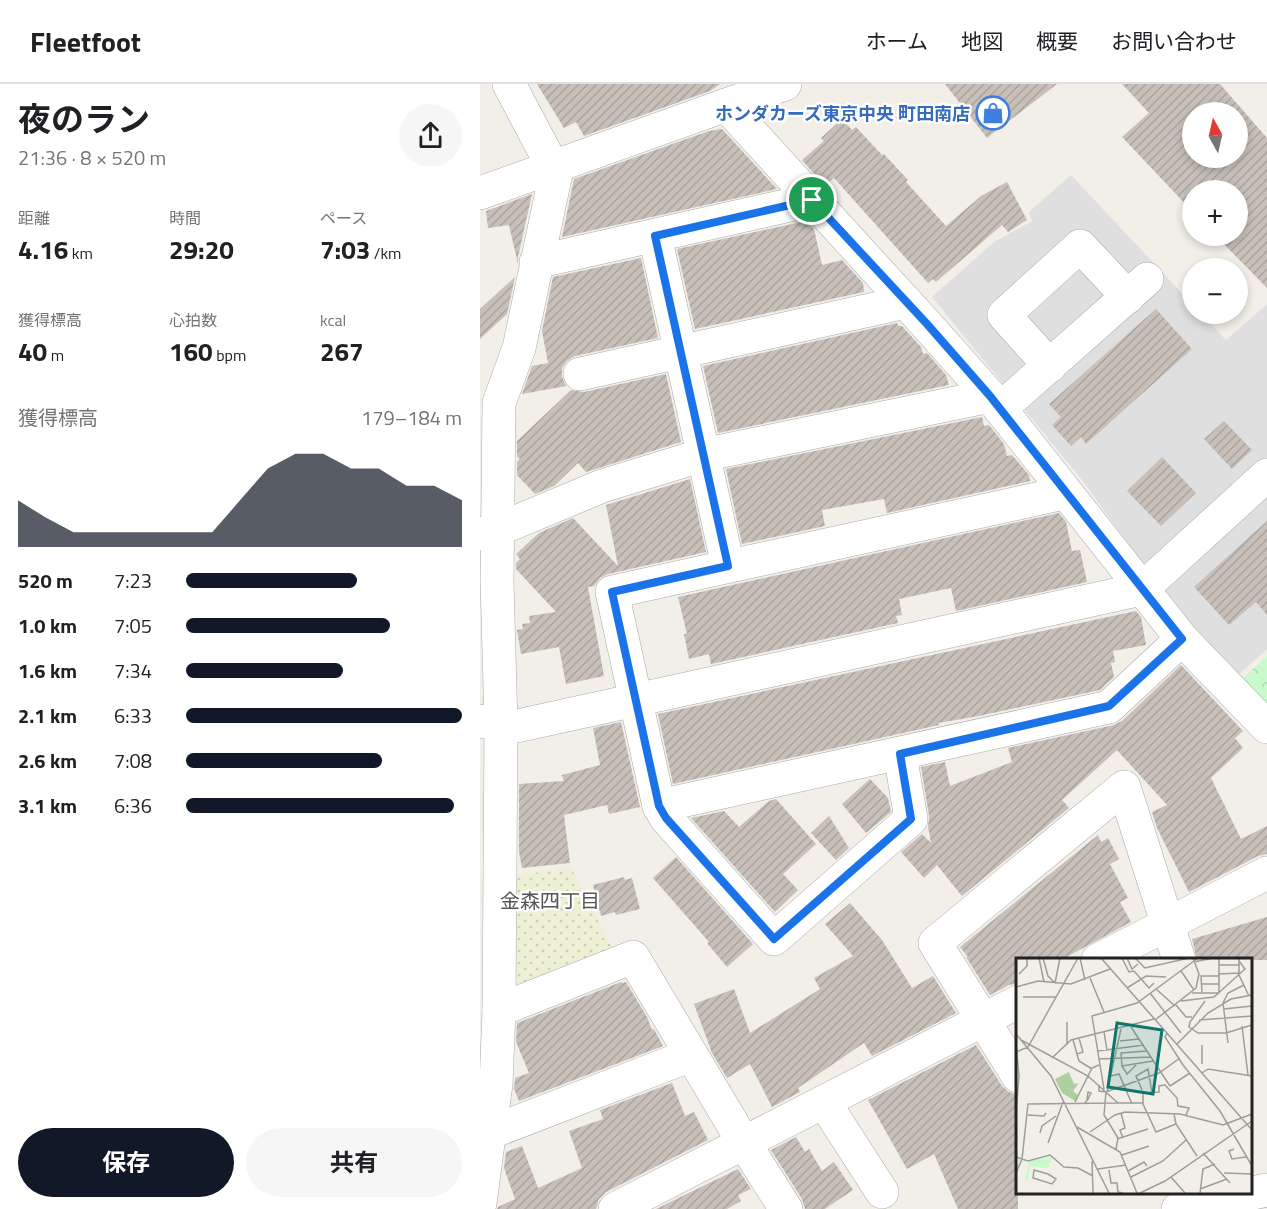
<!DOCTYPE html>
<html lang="ja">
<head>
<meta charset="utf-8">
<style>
	:root { --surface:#fff; --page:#f6f6f6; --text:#202124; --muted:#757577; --line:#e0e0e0; --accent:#111827 }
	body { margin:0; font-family:"Titillium Web","Noto Sans JP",sans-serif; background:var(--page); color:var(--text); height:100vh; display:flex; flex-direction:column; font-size:22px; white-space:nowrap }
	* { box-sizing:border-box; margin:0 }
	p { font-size:20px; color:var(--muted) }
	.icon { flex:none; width:33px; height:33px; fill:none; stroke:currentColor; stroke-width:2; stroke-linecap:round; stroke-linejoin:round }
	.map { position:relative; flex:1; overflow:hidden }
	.sheet { display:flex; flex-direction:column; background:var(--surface); width:480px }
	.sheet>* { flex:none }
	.needle { width:39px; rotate:352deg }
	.buttons { position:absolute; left:702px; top:18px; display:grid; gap:12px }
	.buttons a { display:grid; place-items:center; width:66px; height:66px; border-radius:50%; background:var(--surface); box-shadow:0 3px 9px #0003; font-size:30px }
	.pin { position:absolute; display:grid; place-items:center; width:51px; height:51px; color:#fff; margin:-26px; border:3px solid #fff; border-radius:50%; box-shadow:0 2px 6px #0007 }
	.round { display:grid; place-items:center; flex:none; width:63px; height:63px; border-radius:32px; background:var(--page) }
	.headline { display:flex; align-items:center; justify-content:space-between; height:102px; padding:0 18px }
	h1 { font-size:33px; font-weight:700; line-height:45px }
	.figures { display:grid; grid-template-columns:repeat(3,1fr); gap:9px; height:102px; padding:6px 18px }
	.figures div { display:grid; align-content:center }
	.figures b { font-size:26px; font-weight:700 }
	.figures small { font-size:16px; font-weight:400 }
	.figures p { font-size:16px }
	.chart { height:168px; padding:12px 18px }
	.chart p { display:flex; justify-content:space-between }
	.chart svg { width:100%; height:108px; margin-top:6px; fill:var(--accent); opacity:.7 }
	.primary-button { display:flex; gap:12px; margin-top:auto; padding:12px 18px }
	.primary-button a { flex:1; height:69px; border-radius:36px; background:var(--accent); color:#fff; font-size:24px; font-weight:700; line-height:69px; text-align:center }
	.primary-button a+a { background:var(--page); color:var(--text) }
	ul { padding:0 18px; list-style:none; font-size:20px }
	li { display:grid; grid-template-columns:96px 72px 1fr; align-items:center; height:45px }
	li i { height:15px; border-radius:8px; background:var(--accent) }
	header { display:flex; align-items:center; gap:36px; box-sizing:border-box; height:84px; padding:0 30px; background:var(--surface); border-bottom:2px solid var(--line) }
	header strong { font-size:28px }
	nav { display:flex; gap:33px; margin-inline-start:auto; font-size:21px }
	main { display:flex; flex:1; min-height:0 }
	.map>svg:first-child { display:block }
</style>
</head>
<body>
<header>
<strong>Fleetfoot</strong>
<nav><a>ホーム</a><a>地図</a><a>概要</a><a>お問い合わせ</a></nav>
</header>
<main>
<section class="sheet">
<div class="headline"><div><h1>夜のラン</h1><p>21:36 · 8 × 520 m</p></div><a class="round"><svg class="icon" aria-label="share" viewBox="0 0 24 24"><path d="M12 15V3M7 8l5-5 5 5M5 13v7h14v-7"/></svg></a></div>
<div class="figures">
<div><p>距離</p><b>4.16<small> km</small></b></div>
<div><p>時間</p><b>29:20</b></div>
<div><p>ペース</p><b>7:03<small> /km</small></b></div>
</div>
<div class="figures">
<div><p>獲得標高</p><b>40<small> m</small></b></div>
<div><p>心拍数</p><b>160<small> bpm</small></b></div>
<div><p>kcal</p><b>267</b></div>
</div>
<div class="chart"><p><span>獲得標高</span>179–184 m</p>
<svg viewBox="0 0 160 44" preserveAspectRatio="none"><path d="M0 44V25L10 32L20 38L30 38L40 38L50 38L60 38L70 38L80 25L90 12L100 6L110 6L120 12L130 12L140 19L150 19L160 25V44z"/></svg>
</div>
<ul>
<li><b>520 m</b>7:23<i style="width:62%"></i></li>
<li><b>1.0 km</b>7:05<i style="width:74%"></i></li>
<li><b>1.6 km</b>7:34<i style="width:57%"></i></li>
<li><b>2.1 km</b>6:33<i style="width:100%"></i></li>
<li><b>2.6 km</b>7:08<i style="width:71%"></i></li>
<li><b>3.1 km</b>6:36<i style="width:97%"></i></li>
</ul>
<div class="primary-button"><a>保存</a><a>共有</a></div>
</section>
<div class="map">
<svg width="787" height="1125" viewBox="0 0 787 1125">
	<defs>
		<pattern id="farmland-dots" width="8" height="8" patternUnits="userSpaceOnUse" patternTransform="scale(1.5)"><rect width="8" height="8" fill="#eef0d5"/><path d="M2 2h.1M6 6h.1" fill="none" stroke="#ccceb7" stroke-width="1.8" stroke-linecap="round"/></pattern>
		<pattern id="park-crowns" width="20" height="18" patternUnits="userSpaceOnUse" patternTransform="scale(1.5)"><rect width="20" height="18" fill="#c8facc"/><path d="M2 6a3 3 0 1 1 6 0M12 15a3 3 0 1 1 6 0" fill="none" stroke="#acd6af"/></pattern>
		<pattern id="building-hatch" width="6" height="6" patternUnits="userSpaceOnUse" patternTransform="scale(1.5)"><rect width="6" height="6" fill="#c7bfb8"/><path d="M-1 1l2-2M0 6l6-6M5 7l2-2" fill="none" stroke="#aba49e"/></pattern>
	</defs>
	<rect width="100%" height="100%" fill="#f2efe9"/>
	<path fill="#e0dfdf" d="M591 91 712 220V230H721L746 256 787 220V565L755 594 708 544 603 397 452 213 514 158 552 137 549 128Z"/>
	<path fill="url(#farmland-dots)" d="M91 784 136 871 28 905 30 792Z"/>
	<path fill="url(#park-crowns)" d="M787 572V628L759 598Z"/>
	<g fill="url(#building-hatch)" fill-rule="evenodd">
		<path d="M57 0H240L230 7 104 52 96 38 84 44Z"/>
		<path d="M465 0H577L507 54Z"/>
		<path d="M642 0H740L787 54V204L736 152H758V106H712V127L642 53 669 29ZM712 28H758V74H712Z"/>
		<path d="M362 35 372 46 376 43 402 71 404 70 428 96 426 98 466 142 501 112 527 98 547 136 528 148 522 141 456 198 453 195 448 199 354 94 345 102 322 76 344 57 341 54Z"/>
		<path d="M242 45 297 105 82 153 94 95 229 47Z"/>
		<path d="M52 110 38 173V180L29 141 8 144 6 127Z"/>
		<path d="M326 137 334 145 342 181 362 176 383 199 384 208 215 245 197 165Z"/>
		<path d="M161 174 178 254 95 272 87 277 82 284V293L86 302 42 310 52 282 68 279 62 247 73 193Z"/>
		<path d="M35 193 27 230 0 255V225Z"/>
		<path d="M676 225 712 265 606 360 601 353 591 362 572 341 581 333 569 320Z"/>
		<path d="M417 239 418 242H422L441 263 443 270 447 269 466 291 469 301 238 349 223 282Z"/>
		<path d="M186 290 201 358 106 388 98 379 74 402 55 410 37 391V378L40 375 37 372V357L91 306 104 308Z"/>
		<path d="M502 333 504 342 509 341 524 360 527 372 532 371 549 391 550 397 407 429 404 415 342 426 345 442 262 460 246 385Z"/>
		<path d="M744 337 772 366 752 385 724 355Z"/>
		<path d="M682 373 716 409 681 442 647 407Z"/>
		<path d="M210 395 226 468 128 490 120 494 114 502 108 503 124 592 86 600 79 563 41 570 37 546 43 545 42 540 50 539 49 532 76 528 36 485V479L40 475 36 470 59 449 93 434 138 482 126 421Z"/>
		<path d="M579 429 586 438 592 467 600 466 607 498 476 527 471 504 419 515 422 531 416 532 418 539 231 580 229 570 209 575 204 550H207L198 513Z"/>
		<path d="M787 437V531L776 518 749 541 714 503Z"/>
		<path d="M656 527 661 533 666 561 633 567 635 578 631 579 634 593 620 606 499 632 458 639 459 641 193 700 178 630Z"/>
		<path d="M701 581 763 647 755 654 763 664 731 694 761 755 787 742V770L778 772 709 808 677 744 672 728 687 721 637 666 582 716 589 724 482 812 457 781 444 794 421 768 442 750 451 759 448 743 449 732 441 683 465 678 470 702 532 678 528 664 634 641 642 637Z"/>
		<path d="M141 638 160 723 129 730 127 721 84 731 90 779 42 784 39 768V700L84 697 82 691 120 681 113 644Z"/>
		<path d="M390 695 408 714 411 728 386 749 362 720Z"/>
		<path d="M296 715 336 760 303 790 318 806 295 828 211 734 244 727 259 743 289 717Z"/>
		<path d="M349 732 369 764 356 776 331 749Z"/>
		<path d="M618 751 621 758 628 754 639 775 630 780 648 814 640 818 651 838 581 876H538V899L529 901 510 911 486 873H488L480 863Z"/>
		<path d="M196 773 273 860 247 883 227 859 229 858 173 794Z"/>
		<path d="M144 793 145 796 152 794 160 825 136 831 135 828 121 832 113 801Z"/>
		<path d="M370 819 402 856 432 904 453 892 476 929 392 972 384 959 318 1004 320 1008 292 1023 270 980 247 994 232 969 214 920 254 905 270 949 340 905 334 894 373 872 345 840Z"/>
		<path d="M787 833V876H717L712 855Z"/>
		<path d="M141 898 142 899 146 898 167 933 172 946 174 945 183 962 39 1017 34 1005 35 994 49 989 36 958 37 939Z"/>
		<path d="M496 961 522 1002 529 1008 538 1011V1125H478L454 1070 427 1085 388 1016Z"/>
		<path d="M192 999 205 1032 214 1028 228 1056 126 1108 119 1115 116 1125H17L18 1123 35 1115 24 1084 26 1068 42 1062 58 1104 102 1084 89 1047 123 1035 120 1026Z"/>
		<path d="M316 1053 325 1068 329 1065 342 1087 354 1078 373 1106 345 1125H325L322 1115 291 1066Z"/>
		<path d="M258 1085 271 1105 258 1111 261 1117 247 1125H176Z"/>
	</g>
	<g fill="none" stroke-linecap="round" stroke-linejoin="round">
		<defs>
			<g id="minor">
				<path d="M246 21 446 240 510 312 702 555 787 643"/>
				<path d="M0 109 305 0"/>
				<path d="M175 152 248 482"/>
				<path d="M56 178 332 116"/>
				<path d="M570 282 524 231 600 162 648 213"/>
				<path d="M100 290 426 218"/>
				<path d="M520 325 667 195"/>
				<path d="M584 409 132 508 179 722 629 623 702 555"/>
				<path d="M0 450 17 446 122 402 223 371 510 312"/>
				<path d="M0 637 37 642 662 505 787 391"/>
				<path d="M179 722 186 734 294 855 431 735 420 670"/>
				<path d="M618 876 787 789"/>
				<path d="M19 926 153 873 264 1059 306 1125"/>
				<path d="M538 992 455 859 644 703 699 876"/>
				<path d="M344 1018 402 1108"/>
				<path d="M9 1049 211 971"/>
				<path d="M0 1119 16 1000 19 926 21 640 17 497 19 319 39 264 76 89 29 0"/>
				<path d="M135 1125 538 918"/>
				<path d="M698 1125 787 1106"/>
			</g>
		</defs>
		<use href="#minor" stroke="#a9a9a9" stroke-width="34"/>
		<use href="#minor" stroke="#fff" stroke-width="33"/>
	</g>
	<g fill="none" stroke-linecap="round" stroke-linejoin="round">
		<defs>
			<path id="route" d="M332 116 447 240 510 312 702 555 629 622 420 670 431 735 294 855 186 734 179 722 132 508 248 482 175 152Z"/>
		</defs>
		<use href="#route" stroke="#fff" stroke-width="12"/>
		<use href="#route" stroke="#1a73e8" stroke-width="8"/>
	</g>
	<defs>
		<symbol id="shop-ring" viewBox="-11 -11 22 22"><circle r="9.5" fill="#fff" stroke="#3f7fe0" stroke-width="1.5"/><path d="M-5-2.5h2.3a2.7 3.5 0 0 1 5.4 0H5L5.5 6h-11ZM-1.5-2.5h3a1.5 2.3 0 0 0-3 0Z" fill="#3f7fe0"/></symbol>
	</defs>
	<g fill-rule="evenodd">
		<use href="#shop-ring" x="494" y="10" width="38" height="38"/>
	</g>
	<g text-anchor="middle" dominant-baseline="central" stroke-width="4.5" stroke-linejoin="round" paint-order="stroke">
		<g font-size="18" font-weight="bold" fill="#366cbe" stroke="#fff" text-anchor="end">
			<text x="490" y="29">ホンダカーズ東京中央 町田南店</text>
		</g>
		<g font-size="20" fill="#555" stroke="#fff">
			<text x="70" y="816">金森四丁目</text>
		</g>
	</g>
	<g transform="translate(536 874)">
		<rect width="236" height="236" fill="#f2efe9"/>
		<path d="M53 114 58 126 63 125 57 133 62 137 59 143 46 135 39 121Z" fill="#add19e"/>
		<path d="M36 199 32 210 14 208 12 222H9L13 203Z" fill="#c8facc"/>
		<path fill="none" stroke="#9f9d99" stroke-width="1.5" d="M23 0 28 24M27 0 32 18 39 25M64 0 69 22M85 0 236 172M106 0 113 14 118 13 133 30 138 25M111 0 116 11 122 6M119 0 129 10 173 0M223 0V17L233 38M178 4 197 0M203 7H223M165 13 178 32M3 16 11 8V0M203 16 223 15M74 20 88 54M39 25 44 0M185 26H203M0 29 22 23 55 26 94 11M111 30 130 18 150 19M140 31 159 48M134 35 165 75M176 35H203V0M186 35 185 18H203M7 39H40M165 43 198 39 229 11 223 3M189 43 174 64 173 69 182 75H210L236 67M160 47 170 59H176M208 51 236 48M139 62 180 30 183 16 177 0M183 62 236 58M51 64V87M226 68 232 117M115 69 154 128M88 74 91 92M151 75 149 79 167 107 204 153 236 208M0 76 35 118 93 235M5 82 72 118 102 145H127M57 82 63 103 76 111M104 83 123 81M212 85 207 45 212 35 228 27M0 86 3 118 0 153M161 86 192 55 215 41 236 37M82 93 128 87M131 93 105 95 106 108 137 103M0 94 12 89 62 0M61 96 67 94 63 80M36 100 55 82 138 61M83 101 135 99M186 106V87M106 108 111 116 120 107M186 115 192 111 236 118M95 118 103 116 116 146M83 127V133L90 134 143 115 164 100M154 128 174 115M88 131 76 58 121 45 182 0M126 132 120 118 132 111 136 135M90 134 88 157 102 180 100 191M91 134 105 71M59 144 76 110 83 107M69 145 72 141 75 135 72 134 71 142M105 155 109 170 104 172 107 180M158 156 160 166 181 198M12 157 28 158 30 155M160 166 140 174 127 146V135L143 134V128L149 127 161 140 162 148 173 150 170 157M61 169 104 194 121 235M74 174 99 157 109 154 164 156 207 167 236 156M24 175 26 168 40 158M101 181 132 171M32 185 47 144M218 191 213 193 216 201 230 199M187 195 214 225M106 197 133 188M0 199 12 203 34 197 48 209 62 210 77 218M76 203 77 235M82 211 110 207M18 212 32 216 40 221 36 226 17 220ZM93 212 95 225H101L102 234 107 235M112 213 128 204 131 208M0 215 6 201 12 146 102 145M208 215 236 216M115 219 147 203 170 182M155 219 169 235M184 231 211 221M124 235 149 223 236 163M184 235 187 211 199 206"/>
		<path fill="#0f766e" fill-opacity="0.15" stroke="#0f766e" stroke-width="3" d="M101 65 146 72 137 136 92 129Z"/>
		<rect width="236" height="236" fill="none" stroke="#222" stroke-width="3"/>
	</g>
</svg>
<div class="buttons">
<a><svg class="needle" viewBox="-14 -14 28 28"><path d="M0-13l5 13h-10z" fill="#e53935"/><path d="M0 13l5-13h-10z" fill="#757577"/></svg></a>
<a>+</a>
<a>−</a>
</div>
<div class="pin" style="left:332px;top:116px;background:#1e9e55"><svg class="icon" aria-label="arrive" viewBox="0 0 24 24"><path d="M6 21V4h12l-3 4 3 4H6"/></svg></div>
</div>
</main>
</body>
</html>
